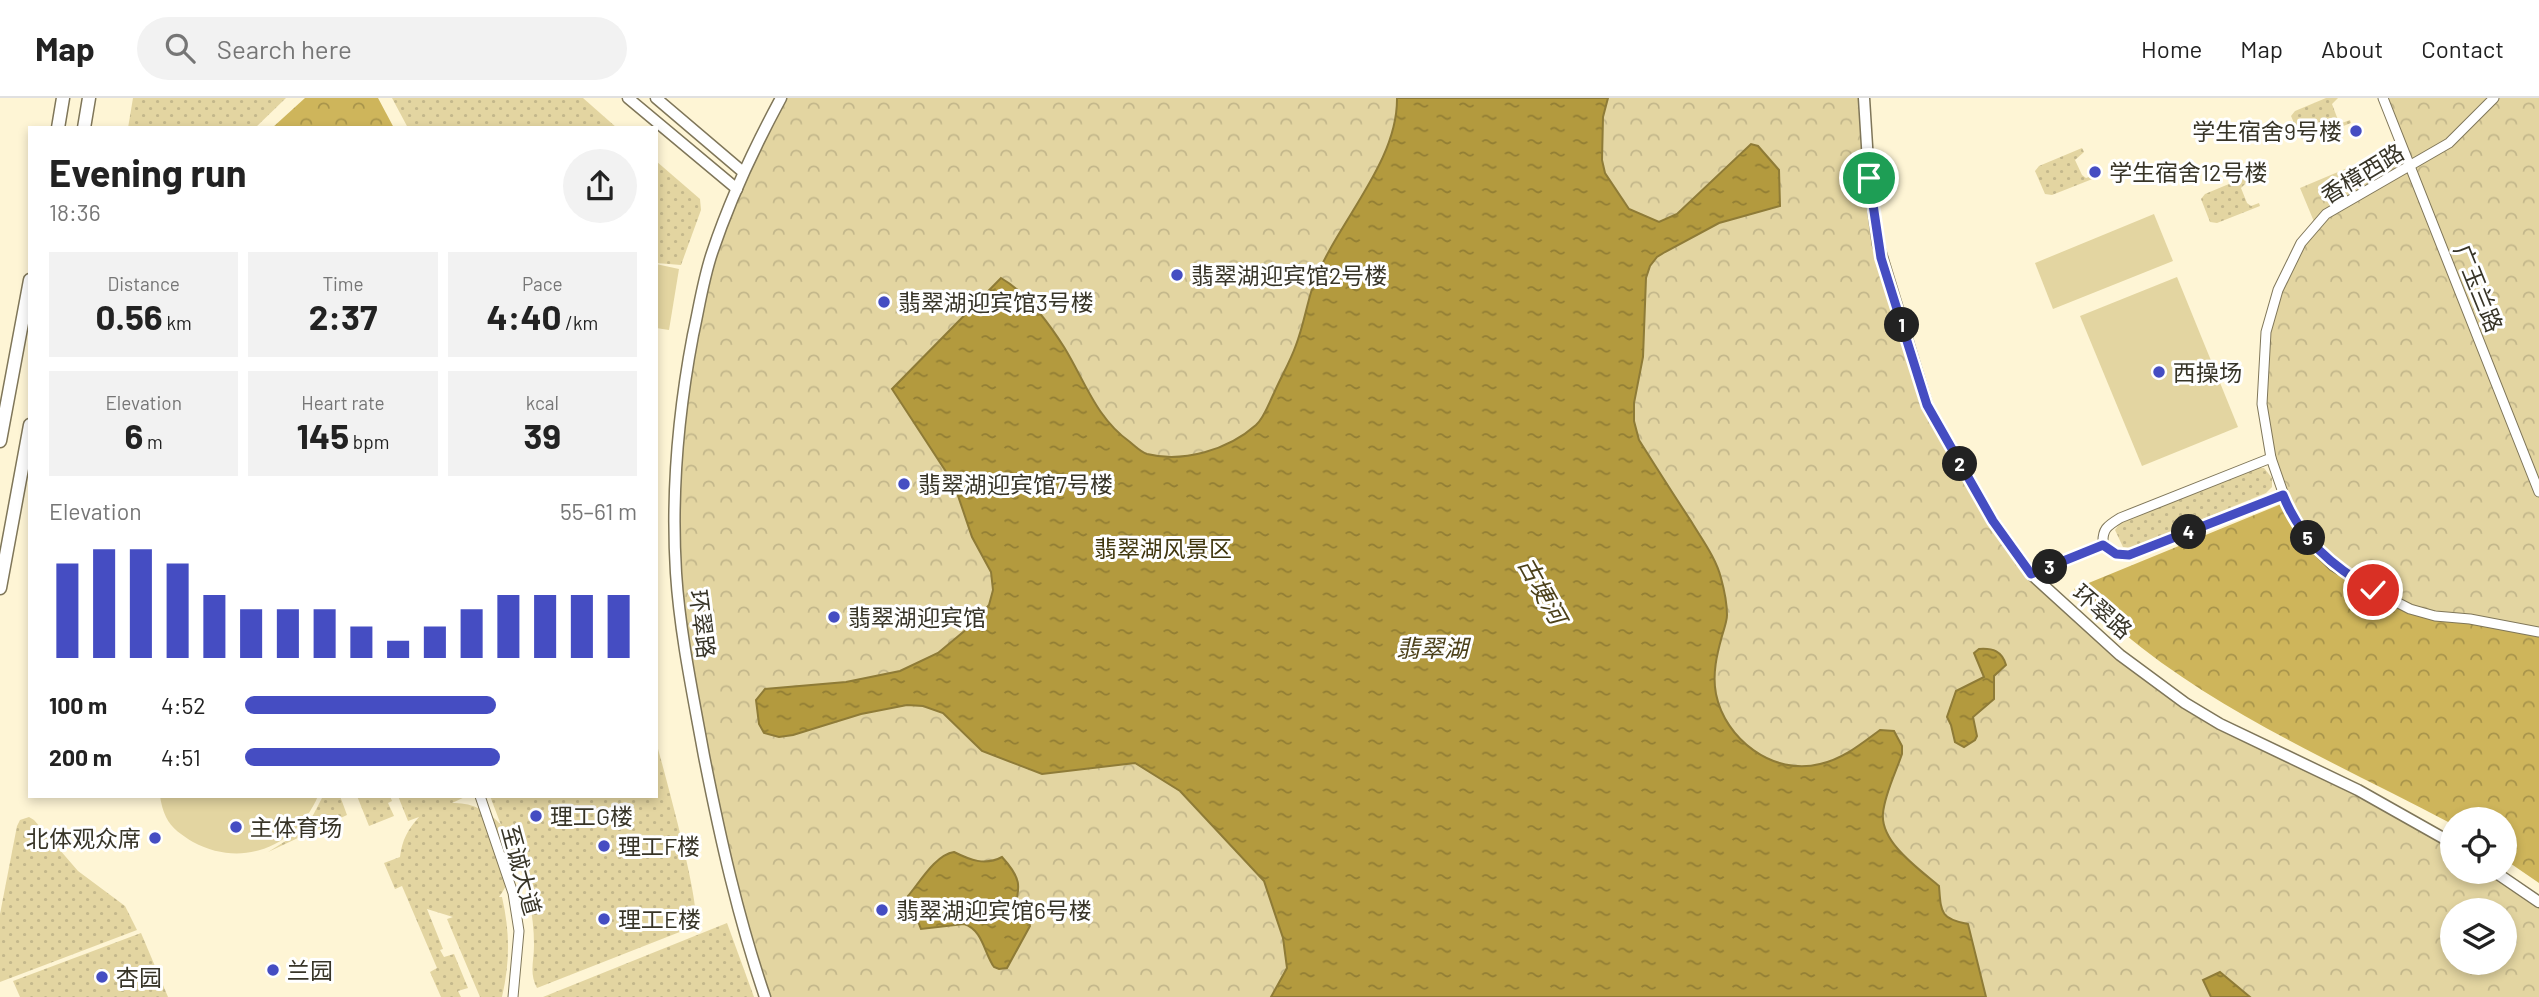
<!DOCTYPE html>
<html lang="en">
<head>
<meta charset="utf-8">
<style>
	:root { --surface:#fff; --page:#f2f2f2; --text:#222; --muted:#767676; --line:#e0e0e0; --accent:#454dc2 }
	body { margin:0; font-family:Barlow,"Noto Sans SC",sans-serif; background:var(--page); color:var(--text); height:100vh; display:flex; flex-direction:column; font-size:26px; white-space:nowrap }
	* { box-sizing:border-box; margin:0 }
	p { font-size:23px; color:var(--muted) }
	.icon { flex:none; width:38px; height:38px; fill:none; stroke:currentColor; stroke-width:2; stroke-linecap:round; stroke-linejoin:round }
	.map { position:relative; flex:1; overflow:hidden }
	.panel { position:absolute; left:28px; top:28px; width:630px; height:672px; display:flex; flex-direction:column; background:var(--surface); border-radius:0px; box-shadow:0 4px 10px #0003 }
	.panel>* { flex:none }
	.tools { position:absolute; left:2440px; top:709px; display:grid; gap:14px }
	.tools a { display:grid; place-items:center; width:77px; height:77px; border-radius:50%; background:var(--surface); box-shadow:0 4px 10px #0003; font-size:35px }
	.pin { position:absolute; display:grid; place-items:center; width:60px; height:60px; color:#fff; margin:-30px; border:4px solid #fff; border-radius:50%; box-shadow:0 2px 7px #0007 }
	.km { position:absolute; width:35px; height:35px; margin:-18px; border-radius:50%; background:#222; color:#fff; font-size:19px; line-height:35px; text-align:center }
	.round { display:grid; place-items:center; flex:none; width:74px; height:74px; border-radius:37px; background:var(--page) }
	.overview { display:flex; align-items:center; justify-content:space-between; height:119px; padding:0 21px }
	h1 { font-size:38px; font-weight:700; line-height:52px }
	.stats { display:grid; grid-template-columns:repeat(3,1fr); gap:10px; height:119px; padding:7px 21px }
	.stats div { display:grid; align-content:center; border-radius:0px; background:var(--page); text-align:center }
	.stats b { font-size:35px; font-weight:700 }
	.stats small { font-size:19px; font-weight:400 }
	.stats p { font-size:19px }
	.chart { height:196px; padding:14px 21px }
	.chart p { display:flex; justify-content:space-between }
	.chart svg { width:100%; height:126px; margin-top:7px; stroke:var(--accent); stroke-width:6 }
	ul { padding:0 21px; list-style:none; font-size:23px }
	li { display:grid; grid-template-columns:112px 84px 1fr; align-items:center; height:52px }
	li i { height:18px; border-radius:9px; background:var(--accent) }
	header { display:flex; align-items:center; gap:42px; box-sizing:border-box; height:98px; padding:0 35px; background:var(--surface); border-bottom:2px solid var(--line) }
	header strong { font-size:33px }
	nav { display:flex; gap:38px; margin-inline-start:auto; font-size:24px }
	.search { width:490px; height:63px; background:var(--page); display:flex; align-items:center; gap:18px; box-sizing:border-box; padding:0 24px; border-radius:38px; color:var(--muted); font-size:26px }
	.map>svg:first-child { display:block }
</style>
</head>
<body>
<header>
<strong>Map</strong>
<div class="search"><svg class="icon" aria-label="search" viewBox="0 0 24 24"><circle cx="10" cy="10" r="6"/><path d="M15 15l6 6"/></svg>Search here</div>
<nav><a>Home</a><a>Map</a><a>About</a><a>Contact</a></nav>
</header>
<div class="map">
<svg width="2539" height="899" viewBox="0 0 2539 899">
	<defs>
		<pattern id="grass-dots" width="8" height="8" patternUnits="userSpaceOnUse" patternTransform="scale(1.75)"><rect width="8" height="8" fill="#e3d5a1"/><path d="M2 2h.1M6 6h.1" fill="none" stroke="#c3b78b" stroke-width="1.8" stroke-linecap="round"/></pattern>
		<pattern id="forest-crowns" width="20" height="18" patternUnits="userSpaceOnUse" patternTransform="scale(1.75)"><rect width="20" height="18" fill="#ceb55b"/><path d="M2 6a3 3 0 1 1 6 0M12 15a3 3 0 1 1 6 0" fill="none" stroke="#a8944b"/></pattern>
		<pattern id="park-crowns" width="20" height="18" patternUnits="userSpaceOnUse" patternTransform="scale(1.75)"><rect width="20" height="18" fill="#e3d5a1"/><path d="M2 6a3 3 0 1 1 6 0M12 15a3 3 0 1 1 6 0" fill="none" stroke="#c3b78b"/></pattern>
		<pattern id="water-ripples" width="26" height="14" patternUnits="userSpaceOnUse" patternTransform="scale(1.75)"><rect width="26" height="14" fill="#b39a3e"/><path d="M2 4q2-2 4 0t4 0M15 11q2-2 4 0t4 0" fill="none" stroke="#927e34"/></pattern>
	</defs>
	<rect width="100%" height="100%" fill="#fef5d5"/>
	<g fill="url(#grass-dots)">
		<path d="M133 0H286L255 30H128Z"/>
		<path d="M392 0H583L617 30H408Z"/>
		<path d="M2326 0H2338L2332 6 2338 22 2342 25 2350 22 2351 25 2308 42 2301 41 2291 18 2295 13Z"/>
		<path d="M2082 50 2084 54 2075 62 2082 77 2086 80 2094 77 2095 80 2052 97 2045 96 2035 73 2039 68Z"/>
		<path d="M656 63 700 101 701 112 681 167 656 165Z"/>
		<path d="M2248 78 2249 82 2241 90 2247 105 2251 108 2259 105 2260 108 2217 125 2210 124 2201 101 2205 96Z"/>
		<path d="M2255 370H2264L2272 380V389L2266 395 2132 450 2123 449 2115 432 2120 425Z"/>
		<path d="M656 643C663 670 703 811 695 828L537 890C529 875 534 864 534 847 534 817 527 782 513 755 513 773 509 785 499 799H502C510 834 510 864 502 899H480L447 821 453 819 427 811 443 851 440 852 444 859 454 856 468 890 458 893 461 899H441L430 874 437 870 402 788 395 791 384 765 400 759C402 742 408 731 419 719L408 723 398 698H467L452 705C471 704 489 713 501 727L490 698H656Z"/>
		<path d="M323 698H340L347 717 268 754 300 734 310 723Z"/>
		<path d="M357 698H390L392 703 388 705 394 718 369 728Z"/>
		<path d="M29 719 34 722 78 773 125 808 137 832 0 884V816L17 728 20 722Z"/>
		<path d="M727 825 754 899H543Z"/>
		<path d="M141 835 168 899H20L13 883Z"/>
	</g>
	<g fill="url(#forest-crowns)">
		<path d="M305 0H378L394 30H272Z"/>
		<path d="M2286 404 2539 534V785L2504 761V721H2452V726C2339 666 2220 616 2122 534 2106 520 2088 507 2074 491Z"/>
	</g>
	<g fill="url(#park-crowns)" fill-rule="evenodd">
		<path d="M781 0H1864L1878 146 1927 307 2031 476 2185 605 2452 745V774H2495L2539 804V899H765L750 852 683 540 676 364 711 157ZM2452 812H2504V864H2452Z"/>
		<path d="M2383 0H2539V534L2410 511 2333 468 2287 406 2263 306 2266 234 2278 192 2315 126 2300 90 2402 47Z"/>
	</g>
	<g fill="#e3d5a1">
		<path d="M2154 116 2173 163 2053 211 2035 165Z"/>
		<path d="M656 166 679 171 669 232 656 230Z"/>
		<path d="M2177 179 2238 329 2142 368 2080 218Z"/>
		<path d="M160 698H318C297 748 243 771 193 744 183 738 171 730 166 719 163 713 161 705 160 698Z"/>
	</g>
	<g fill="url(#water-ripples)" stroke="#8e7b37" stroke-width="2">
		<path d="M1397 0H1608L1603 19 1602 62 1605 75 1629 111 1659 124 1677 116 1751 46 1758 48 1779 72 1780 108 1719 125 1665 154 1657 159 1650 168 1646 180 1643 259 1634 305V323L1639 342C1656 369 1673 396 1691 423 1701 440 1716 460 1721 480 1724 491 1727 506 1727 517 1727 523 1724 531 1722 538 1717 556 1712 576 1716 596 1725 641 1773 678 1820 666 1843 661 1861 646 1880 632L1894 633 1902 648V656C1896 674 1885 695 1883 715 1880 744 1919 771 1939 788 1941 814 1940 821 1968 826L1986 899H1271L1287 870 1283 840 1264 783 1180 693 1135 665 1042 676 982 653 943 615 923 608 907 607 861 616 793 637 779 639 764 635 759 626 756 602 765 591 846 584 900 573 938 555 974 525 989 507 993 492 991 474 972 439 954 386 892 291 1001 180C1027 195 1048 224 1064 249 1085 283 1096 320 1130 344 1135 348 1141 354 1147 356 1183 365 1228 352 1256 327 1264 320 1269 305 1274 295 1281 279 1290 264 1296 247 1303 229 1306 210 1312 191 1332 129 1398 67 1397 0Z"/>
		<path d="M1979 551C1993 550 2002 553 2006 567L1994 578V601L1973 619 1977 638 1975 642 1964 649 1955 644 1951 627 1947 619 1956 593 1984 579 1974 555Z"/>
		<path d="M954 754C970 762 985 768 1002 759 1021 780 1021 787 1014 813L1029 822 1030 828 1007 870 999 871 994 869C984 855 983 832 964 826L921 831 908 798C920 784 935 757 954 754Z"/>
		<path d="M2220 874 2250 899H2211L2203 882Z"/>
	</g>
	<g fill="none" stroke-linecap="round" stroke-linejoin="round">
		<defs>
			<g id="minor">
				<path d="M2383 0 2539 394"/>
				<path d="M2494 0 2449 45 2326 116 2301 145 2278 192 2266 234 2262 306 2271 360 2287 406 2313 448 2333 468 2373 492 2410 511 2435 518 2470 521 2539 534"/>
				<path d="M2103 447 2116 456 2129 457 2283 397"/>
				<path d="M2031 476 2103 447C2102 431 2107 428 2120 420L2271 360"/>
				<path d="M480 698 513 795 519 833 513 899"/>
			</g>
			<g id="tertiary">
				<path d="M628 0 737 91"/>
				<path d="M656 0 743 74"/>
				<path d="M1864 0 1869 80 1878 146 1927 307 1993 423 2031 476 2120 557 2185 605 2220 626 2358 692 2452 745"/>
				<path d="M2495 774 2539 804"/>
				<path d="M765 899C738 820 720 739 704 658 693 597 680 536 676 475 671 394 678 316 693 237 699 210 703 182 712 155 730 101 754 50 781 0"/>
			</g>
			<g id="secondary">
				<path d="M58 30 63 0"/>
				<path d="M84 30 89 0"/>
				<path d="M0 343 30 182"/>
				<path d="M0 490 30 327"/>
			</g>
		</defs>
		<use href="#minor" stroke="#7f7659" stroke-width="11"/>
		<use href="#tertiary" stroke="#7f7659" stroke-width="13"/>
		<use href="#secondary" stroke="#7f7659" stroke-width="15"/>
		<use href="#minor" stroke="#fff" stroke-width="9"/>
		<use href="#tertiary" stroke="#fff" stroke-width="10"/>
		<use href="#secondary" stroke="#fff" stroke-width="12"/>
	</g>
	<g fill="none" stroke-linecap="round" stroke-linejoin="round">
		<defs>
			<path id="route" d="M1869 80 1881 160 1927 307 1993 423 2031 476 2103 447 2116 456 2129 457 2283 397C2301 442 2332 468 2373 492"/>
		</defs>
		<use href="#route" stroke="#fff" stroke-width="14"/>
		<use href="#route" stroke="#454dc2" stroke-width="9"/>
	</g>
	<g fill="#454dc2" stroke="#fff" stroke-width="2.5">
		<circle cx="2356" cy="33" r="7"/>
		<circle cx="2095" cy="74" r="7"/>
		<circle cx="1177" cy="177" r="7"/>
		<circle cx="884" cy="204" r="7"/>
		<circle cx="2159" cy="274" r="7"/>
		<circle cx="904" cy="386" r="7"/>
		<circle cx="834" cy="519" r="7"/>
		<circle cx="536" cy="718" r="7"/>
		<circle cx="236" cy="729" r="7"/>
		<circle cx="155" cy="740" r="7"/>
		<circle cx="604" cy="748" r="7"/>
		<circle cx="882" cy="812" r="7"/>
		<circle cx="604" cy="821" r="7"/>
		<circle cx="273" cy="872" r="7"/>
		<circle cx="102" cy="879" r="7"/>
	</g>
	<g text-anchor="middle" dominant-baseline="central" stroke-width="6" stroke-linejoin="round" paint-order="stroke">
		<g font-size="23" fill="#373427" stroke="#fff" text-anchor="start">
			<text x="2342" y="33" text-anchor="end">学生宿舍9号楼</text>
			<text x="2109" y="74">学生宿舍12号楼</text>
			<text x="1191" y="177">翡翠湖迎宾馆2号楼</text>
			<text x="898" y="204">翡翠湖迎宾馆3号楼</text>
			<text x="2173" y="274">西操场</text>
			<text x="918" y="386">翡翠湖迎宾馆7号楼</text>
			<text x="848" y="519">翡翠湖迎宾馆</text>
			<text x="550" y="718">理工G楼</text>
			<text x="250" y="729">主体育场</text>
			<text x="141" y="740" text-anchor="end">北体观众席</text>
			<text x="618" y="748">理工F楼</text>
			<text x="896" y="812">翡翠湖迎宾馆6号楼</text>
			<text x="618" y="821">理工E楼</text>
			<text x="287" y="872">兰园</text>
			<text x="116" y="879">杏园</text>
		</g>
		<g font-size="23" fill="#373427" stroke="#fff">
			<text transform="translate(2362 75) rotate(-31)">香樟西路</text>
			<text transform="translate(2479 190) rotate(68)">广玉兰路</text>
			<text transform="translate(2103 513) rotate(41)">环翠路</text>
			<text transform="translate(703 526) rotate(83)">环翠路</text>
			<text transform="translate(522 772) rotate(75)">至诚大道</text>
		</g>
		<g font-size="23" fill="#3f350d" stroke="#fff">
			<text x="1163" y="450">翡翠湖风景区</text>
		</g>
		<g font-size="24" font-style="italic" fill="#4c411a" stroke="#fff">
			<text transform="translate(1543 492) rotate(61)">古埂河</text>
			<text x="1432" y="549">翡翠湖</text>
		</g>
	</g>
</svg>
<div class="tools">
<a><svg class="icon" aria-label="locate" viewBox="0 0 24 24"><circle cx="12" cy="12" r="6"/><path d="M12 2v4M12 18v4M2 12h4M18 12h4"/></svg></a>
<a><svg class="icon" aria-label="layers" viewBox="0 0 24 24"><path d="M12 4l9 5-9 5-9-5zM3 14l9 5 9-5"/></svg></a>
</div>
<div class="pin" style="left:1869px;top:80px;background:#1e9e55"><svg class="icon" aria-label="arrive" viewBox="0 0 24 24"><path d="M6 21V4h12l-3 4 3 4H6"/></svg></div>
<div class="pin" style="left:2373px;top:492px;background:#d93025"><svg class="icon" aria-label="check" viewBox="0 0 24 24"><path d="M5 12l5 5 9-10"/></svg></div>
<b class="km" style="left:1902px;top:227px">1</b>
<b class="km" style="left:1960px;top:366px">2</b>
<b class="km" style="left:2050px;top:469px">3</b>
<b class="km" style="left:2189px;top:434px">4</b>
<b class="km" style="left:2308px;top:440px">5</b>
<section class="panel">
<div class="overview"><div><h1>Evening run</h1><p>18:36</p></div><a class="round"><svg class="icon" aria-label="share" viewBox="0 0 24 24"><path d="M12 15V3M7 8l5-5 5 5M5 13v7h14v-7"/></svg></a></div>
<div class="stats">
<div><p>Distance</p><b>0.56<small> km</small></b></div>
<div><p>Time</p><b>2:37</b></div>
<div><p>Pace</p><b>4:40<small> /km</small></b></div>
</div>
<div class="stats">
<div><p>Elevation</p><b>6<small> m</small></b></div>
<div><p>Heart rate</p><b>145<small> bpm</small></b></div>
<div><p>kcal</p><b>39</b></div>
</div>
<div class="chart"><p><span>Elevation</span>55–61 m</p>
<svg viewBox="0 0 160 44" preserveAspectRatio="none"><path d="M5 44V11M15 44V6M25 44V6M35 44V11M45 44V22M55 44V27M65 44V27M75 44V27M85 44V33M95 44V38M105 44V33M115 44V27M125 44V22M135 44V22M145 44V22M155 44V22"/></svg>
</div>
<ul>
<li><b>100 m</b>4:52<i style="width:64%"></i></li>
<li><b>200 m</b>4:51<i style="width:65%"></i></li>
</ul>
</section>
</div>
</body>
</html>
